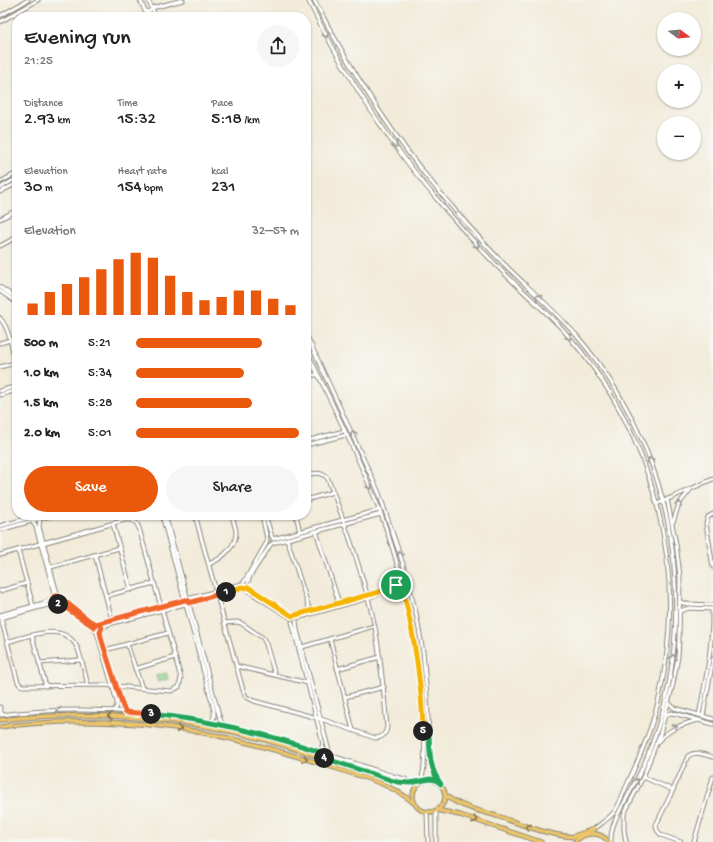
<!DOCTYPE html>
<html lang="en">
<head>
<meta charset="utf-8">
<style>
	:root { --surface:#fff; --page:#f6f6f6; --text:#222; --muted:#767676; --accent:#ea580c }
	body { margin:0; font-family:"Gochi Hand",sans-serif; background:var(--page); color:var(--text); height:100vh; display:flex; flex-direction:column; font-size:15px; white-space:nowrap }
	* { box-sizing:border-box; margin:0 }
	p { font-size:13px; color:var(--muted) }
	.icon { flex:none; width:22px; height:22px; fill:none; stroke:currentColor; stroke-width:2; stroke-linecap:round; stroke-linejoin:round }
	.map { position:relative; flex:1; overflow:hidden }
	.side { position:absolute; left:12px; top:12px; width:299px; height:508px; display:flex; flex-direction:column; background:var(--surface); border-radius:16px; box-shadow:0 1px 3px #0004 }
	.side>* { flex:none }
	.needle { width:26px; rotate:106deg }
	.tools { position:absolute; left:657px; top:12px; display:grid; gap:8px }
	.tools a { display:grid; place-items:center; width:44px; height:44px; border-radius:50%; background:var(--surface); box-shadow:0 1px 3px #0004; font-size:20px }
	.pin { position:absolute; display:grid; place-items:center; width:34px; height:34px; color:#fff; margin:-17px; border:2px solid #fff; border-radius:50%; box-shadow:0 1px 4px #0007 }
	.km { position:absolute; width:20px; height:20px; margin:-10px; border-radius:50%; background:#222; color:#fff; font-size:11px; line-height:20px; text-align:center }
	.round { display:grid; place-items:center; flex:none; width:42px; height:42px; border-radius:21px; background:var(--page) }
	.headline { display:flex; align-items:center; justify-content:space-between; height:68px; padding:0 12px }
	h1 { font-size:22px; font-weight:600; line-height:30px }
	.figures { display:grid; grid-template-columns:repeat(3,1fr); gap:6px; height:68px; padding:4px 12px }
	.figures div { display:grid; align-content:center }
	.figures b { font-size:17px; font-weight:600 }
	.figures small { font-size:11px; font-weight:400 }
	.figures p { font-size:11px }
	.chart { height:112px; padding:8px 12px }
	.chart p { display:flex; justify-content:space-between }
	.chart svg { width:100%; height:72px; margin-top:4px; stroke:var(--accent); stroke-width:6 }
	.primary-button { display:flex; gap:8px; margin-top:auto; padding:8px 12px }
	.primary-button a { flex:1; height:46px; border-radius:24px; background:var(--accent); color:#fff; font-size:16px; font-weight:600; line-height:46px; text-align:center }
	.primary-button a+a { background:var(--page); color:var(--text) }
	ul { padding:0 12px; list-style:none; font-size:13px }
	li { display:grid; grid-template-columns:64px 48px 1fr; align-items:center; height:30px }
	li i { height:10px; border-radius:5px; background:var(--accent) }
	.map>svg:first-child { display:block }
</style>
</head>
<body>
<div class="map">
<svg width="713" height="842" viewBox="0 0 713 842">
	<rect width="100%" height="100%" fill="#f6f6f2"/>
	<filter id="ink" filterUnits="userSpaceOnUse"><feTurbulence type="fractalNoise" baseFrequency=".025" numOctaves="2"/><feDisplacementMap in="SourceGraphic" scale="8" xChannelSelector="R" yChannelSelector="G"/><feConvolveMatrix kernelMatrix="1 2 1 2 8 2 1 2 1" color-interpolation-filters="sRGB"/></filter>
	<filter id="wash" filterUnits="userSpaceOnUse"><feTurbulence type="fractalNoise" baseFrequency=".012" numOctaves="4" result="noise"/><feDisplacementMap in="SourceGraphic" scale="16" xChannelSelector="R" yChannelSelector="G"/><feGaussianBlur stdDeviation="0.9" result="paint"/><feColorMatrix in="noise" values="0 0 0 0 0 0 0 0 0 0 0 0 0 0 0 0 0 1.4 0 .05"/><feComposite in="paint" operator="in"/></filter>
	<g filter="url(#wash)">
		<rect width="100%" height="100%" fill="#f2ebd9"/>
		<path fill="#94da93" stroke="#587b58" d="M166 673 168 679 158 682 156 676Z"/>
	</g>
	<g filter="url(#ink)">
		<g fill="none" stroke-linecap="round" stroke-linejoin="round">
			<defs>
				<g id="minor">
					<path d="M140 0 148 17"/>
					<path d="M148 0 156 17"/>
					<path d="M308 0C345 75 391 147 446 210 464 231 483 252 502 271 523 292 545 310 565 332 654 433 689 567 659 698 652 729 640 757 627 785 623 793 620 803 615 811 609 819 600 824 593 830"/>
					<path d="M314 0C350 69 392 136 442 195 461 217 480 240 501 261 526 286 553 309 577 336 635 404 671 491 675 581 678 636 672 692 652 744 647 759 640 774 632 788 624 805 610 822 611 842"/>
					<path d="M145 11 149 12 152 8 183 0"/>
					<path d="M0 16 28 0"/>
					<path d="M0 22 38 0"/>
					<path d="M0 182 17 173"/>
					<path d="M0 188 17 178"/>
					<path d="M0 192 17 183"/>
					<path d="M0 219 17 210"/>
					<path d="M0 246 17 237"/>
					<path d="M0 287 17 299"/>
					<path d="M0 291 17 303"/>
					<path d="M0 318C10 330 12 348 15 363"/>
					<path d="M306 334 379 493 403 564 416 613 423 652 427 697 430 760 434 772 441 784"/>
					<path d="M0 343 10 340"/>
					<path d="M306 350C331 401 357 453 378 506 402 569 417 637 422 704 423 729 428 757 421 782"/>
					<path d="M0 367 15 363"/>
					<path d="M306 372 314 367"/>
					<path d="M306 375H318"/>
					<path d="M0 391 17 386"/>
					<path d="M0 395 17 390"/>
					<path d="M306 441 344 431"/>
					<path d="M306 445 346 435"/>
					<path d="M306 500 333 492"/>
					<path d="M657 504 713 479"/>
					<path d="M713 514 708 517 706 524 713 567"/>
					<path d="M162 515 214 710V717L211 723"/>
					<path d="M165 515 220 719 223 725"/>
					<path d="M195 515 243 690 246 697 254 701 321 719 375 738C382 738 386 734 387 727 384 693 381 660 375 627 364 576 347 528 328 479 322 471 315 473 306 475"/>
					<path d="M262 515 267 539"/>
					<path d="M265 515 272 537"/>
					<path d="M296 515 300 532"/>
					<path d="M40 519 39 527 58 597"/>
					<path d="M32 521 36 527 52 584 54 596"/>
					<path d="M673 522 679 504 690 490"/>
					<path d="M113 524 131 590"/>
					<path d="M0 526 39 515"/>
					<path d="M0 530 53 515"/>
					<path d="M316 531 339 603"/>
					<path d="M273 539 379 510"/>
					<path d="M287 539 310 611"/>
					<path d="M273 543 381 514"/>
					<path d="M18 550 33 606"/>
					<path d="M0 555 125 520C132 519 137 522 139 528L161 607"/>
					<path d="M95 555 112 620"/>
					<path d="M209 564C222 559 237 546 236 531 235 526 233 520 232 515"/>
					<path d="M51 567 119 548"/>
					<path d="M244 582 267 542"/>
					<path d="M248 582 250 576 271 544"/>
					<path d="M248 587 292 616"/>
					<path d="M245 589 291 618"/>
					<path d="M0 591 27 583"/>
					<path d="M385 591 397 589 403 590"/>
					<path d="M106 596 154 583"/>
					<path d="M59 599 90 621 96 624"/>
					<path d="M188 599 242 584"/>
					<path d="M680 602 687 604 713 605"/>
					<path d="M56 603 66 608 94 627"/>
					<path d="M189 603 242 587"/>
					<path d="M680 611 689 608 713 609"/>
					<path d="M0 615 44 603 52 599"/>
					<path d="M294 615 379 592 393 587 401 581"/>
					<path d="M0 618 55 603"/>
					<path d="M1 618 17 679 19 684 22 686 104 685 171 691 179 687 181 678 162 610"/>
					<path d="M297 618 368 598 380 593"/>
					<path d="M296 621 297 630 330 755"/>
					<path d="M292 622 323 744 320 752"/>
					<path d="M224 623 237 622 241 623 263 638 266 644 275 675"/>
					<circle cx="98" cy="628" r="4"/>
					<path d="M98 624 185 601"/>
					<path d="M102 628 109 624 185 604"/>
					<path d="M100 631 102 641 122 705 126 712"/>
					<path d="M97 632 117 702V706L114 711"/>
					<path d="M32 636 46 686"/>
					<path d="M330 639 353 730"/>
					<path d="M7 642C29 636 65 620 78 649 82 660 85 674 88 685"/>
					<path d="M127 644 142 688"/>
					<path d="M302 647 374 626"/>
					<path d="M105 650 168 633"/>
					<path d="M39 663 81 660"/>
					<path d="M236 666 308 683"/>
					<path d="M135 669 175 657"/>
					<path d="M337 669 380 657"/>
					<path d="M345 697 384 687"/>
					<path d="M669 703 674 708 713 719"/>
					<path d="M0 707 2 715"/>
					<path d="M0 715C67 707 137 709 203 721 268 734 330 755 393 776L405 779 409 783"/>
					<path d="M665 715 671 713 677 714 713 724"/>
					<path d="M699 715C706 680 713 645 712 609"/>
					<path d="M703 716 713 659"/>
					<path d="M657 742C670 729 681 724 699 720"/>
					<path d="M643 777 673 790"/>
					<path d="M436 811V842"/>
					<path d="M427 812 428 842"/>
					<path d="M626 842 624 830V814L643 777 660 734 673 684 678 657 679 639 680 576 676 544 667 499"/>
					<path d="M681 842 661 835 657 830 656 825 673 790 688 756C696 750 704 755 713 757"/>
					<path d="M694 842 713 777"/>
				</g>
				<g id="major">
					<path d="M0 720C93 710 189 717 279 744 304 751 329 760 354 768 368 773 382 779 397 782L405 783 420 782"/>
					<path d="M0 727C20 724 40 723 61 722 107 721 154 723 199 732 242 740 284 752 325 765 356 775 389 782 414 803"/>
					<circle cx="429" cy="796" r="16"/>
					<path d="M446 796C461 807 480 811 497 816 524 825 551 837 580 837"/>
					<path d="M437 810 460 815 541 842"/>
					<path d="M574 836 594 829"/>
					<path d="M575 842C585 831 600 831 609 842"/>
				</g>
			</defs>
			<use href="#minor" stroke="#87847a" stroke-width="5"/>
			<use href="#major" stroke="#87847a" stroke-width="5.5"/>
			<use href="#minor" stroke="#fff" stroke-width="3"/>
			<use href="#major" stroke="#ecc569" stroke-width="3.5"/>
		</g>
		<defs><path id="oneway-chevron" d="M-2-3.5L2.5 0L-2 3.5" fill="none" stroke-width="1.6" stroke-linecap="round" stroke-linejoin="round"/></defs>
		<g stroke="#999">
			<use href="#oneway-chevron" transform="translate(326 35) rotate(60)"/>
			<use href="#oneway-chevron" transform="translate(395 145) rotate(53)"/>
			<use href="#oneway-chevron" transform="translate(477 245) rotate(48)"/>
			<use href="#oneway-chevron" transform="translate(538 297) rotate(-136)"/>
			<use href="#oneway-chevron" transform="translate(569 337) rotate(50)"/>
			<use href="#oneway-chevron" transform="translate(353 434) rotate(-115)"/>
			<use href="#oneway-chevron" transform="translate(650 460) rotate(-110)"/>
			<use href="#oneway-chevron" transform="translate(370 487) rotate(67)"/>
			<use href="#oneway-chevron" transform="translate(679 504) rotate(-61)"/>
			<use href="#oneway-chevron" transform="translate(400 554) rotate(-108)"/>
			<use href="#oneway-chevron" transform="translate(673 657) rotate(-82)"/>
			<use href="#oneway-chevron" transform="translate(59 711) rotate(178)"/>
			<use href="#oneway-chevron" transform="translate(675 727) rotate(-29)"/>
			<use href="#oneway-chevron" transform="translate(636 781) rotate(-64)"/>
		</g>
		<g stroke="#847042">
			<use href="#oneway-chevron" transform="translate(110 716) rotate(-179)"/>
			<use href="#oneway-chevron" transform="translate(179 729) rotate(7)"/>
			<use href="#oneway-chevron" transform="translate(305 759) rotate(18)"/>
			<use href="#oneway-chevron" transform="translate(475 820) rotate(19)"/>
			<use href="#oneway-chevron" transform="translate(528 827) rotate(-162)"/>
		</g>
	</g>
	<g fill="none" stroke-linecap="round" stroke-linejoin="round" filter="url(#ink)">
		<defs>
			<path id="split-1" d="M226 592 242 587 246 588 248 587 292 616 379 592 396 585"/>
			<path id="split-2" d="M58 604 66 608 94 627 96 624 185 600H188L189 603 226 592"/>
			<path id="split-3" d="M58 604 52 601 54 596H58L90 621 100 625 102 628 100 632 102 641 123 707 126 712 151 714"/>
			<path id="split-4" d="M151 714C209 720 268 734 323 753L322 758H324"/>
			<path id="split-5" d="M324 758 397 782 410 783 430 779 436 780 441 784C429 769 430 752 429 734H424L423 731"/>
			<path id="split-6" d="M396 585 401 581C413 630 422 680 423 731"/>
		</defs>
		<use href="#split-1" stroke="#fff" stroke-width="8"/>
		<use href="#split-2" stroke="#fff" stroke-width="8"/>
		<use href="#split-3" stroke="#fff" stroke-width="8"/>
		<use href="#split-4" stroke="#fff" stroke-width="8"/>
		<use href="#split-5" stroke="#fff" stroke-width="8"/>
		<use href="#split-6" stroke="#fff" stroke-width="8"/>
		<use href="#split-1" stroke="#f5b400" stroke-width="5"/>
		<use href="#split-2" stroke="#f0652b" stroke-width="5"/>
		<use href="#split-3" stroke="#f0652b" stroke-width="5"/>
		<use href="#split-4" stroke="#22a559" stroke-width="5"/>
		<use href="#split-5" stroke="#22a559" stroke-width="5"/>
		<use href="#split-6" stroke="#f5b400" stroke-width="5"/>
	</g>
</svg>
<div class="tools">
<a><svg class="needle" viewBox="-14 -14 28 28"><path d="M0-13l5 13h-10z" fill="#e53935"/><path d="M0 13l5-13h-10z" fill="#767676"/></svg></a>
<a>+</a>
<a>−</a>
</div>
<div class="pin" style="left:396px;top:585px;background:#1e9e55"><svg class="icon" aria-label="arrive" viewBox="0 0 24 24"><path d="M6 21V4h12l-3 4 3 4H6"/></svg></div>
<b class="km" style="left:226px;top:592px">1</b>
<b class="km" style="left:58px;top:604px">2</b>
<b class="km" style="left:151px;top:714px">3</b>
<b class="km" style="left:324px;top:758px">4</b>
<b class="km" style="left:423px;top:731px">5</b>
<section class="side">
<div class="headline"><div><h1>Evening run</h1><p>21:25</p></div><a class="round"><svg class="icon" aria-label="share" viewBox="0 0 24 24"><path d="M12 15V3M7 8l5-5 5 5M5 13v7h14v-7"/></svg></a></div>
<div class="figures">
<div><p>Distance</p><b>2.93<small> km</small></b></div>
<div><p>Time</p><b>15:32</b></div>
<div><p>Pace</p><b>5:18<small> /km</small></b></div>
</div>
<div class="figures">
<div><p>Elevation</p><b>30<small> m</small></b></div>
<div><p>Heart rate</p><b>154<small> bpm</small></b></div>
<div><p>kcal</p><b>231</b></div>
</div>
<div class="chart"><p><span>Elevation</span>32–57 m</p>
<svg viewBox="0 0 160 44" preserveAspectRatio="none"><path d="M5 44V37M15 44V30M25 44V25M35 44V21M45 44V16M55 44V10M65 44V6M75 44V9M85 44V20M95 44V30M105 44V35M115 44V33M125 44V29M135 44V29M145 44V34M155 44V38"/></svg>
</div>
<ul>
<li><b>500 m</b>5:21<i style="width:77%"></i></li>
<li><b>1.0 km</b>5:34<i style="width:66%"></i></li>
<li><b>1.5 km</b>5:28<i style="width:71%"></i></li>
<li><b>2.0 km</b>5:01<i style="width:100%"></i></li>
</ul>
<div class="primary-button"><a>Save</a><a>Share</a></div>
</section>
</div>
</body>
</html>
